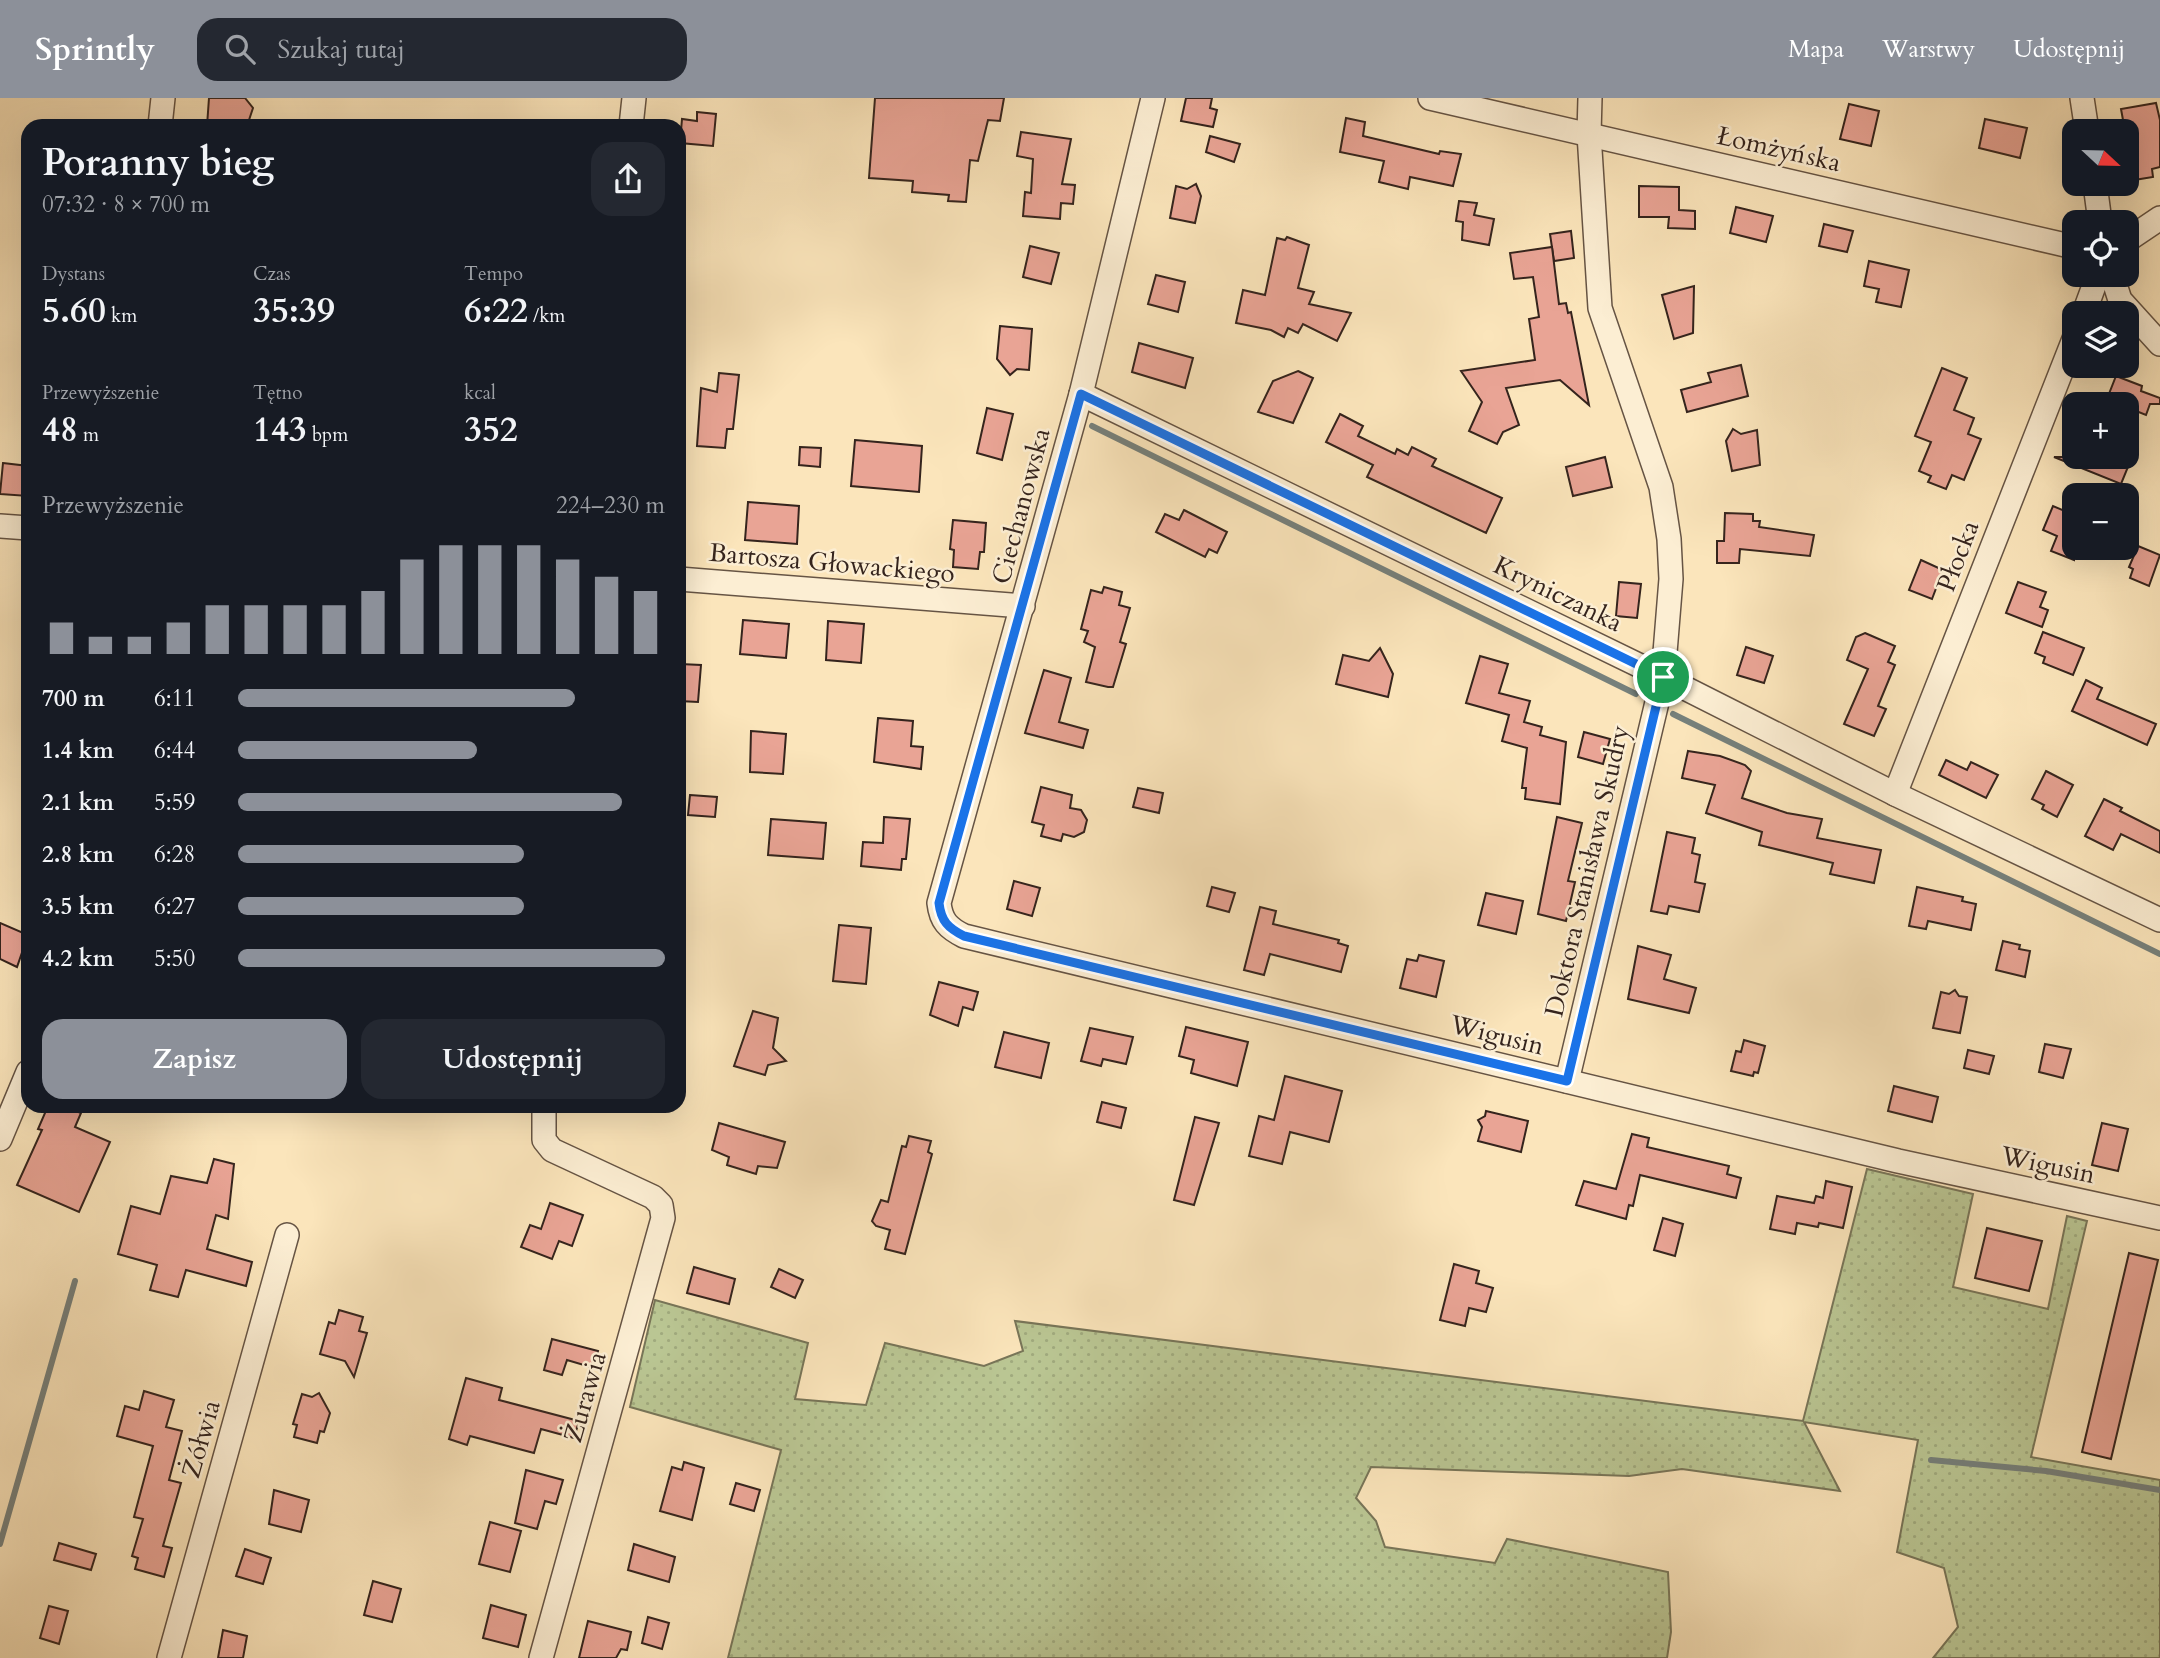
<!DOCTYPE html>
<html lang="pl">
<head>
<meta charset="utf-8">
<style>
	:root { --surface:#171b24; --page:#242831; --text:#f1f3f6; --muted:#9ea1a6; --accent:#8c9099 }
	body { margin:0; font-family:Cardo,serif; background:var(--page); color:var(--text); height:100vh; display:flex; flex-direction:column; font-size:26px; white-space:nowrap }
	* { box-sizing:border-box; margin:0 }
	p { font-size:23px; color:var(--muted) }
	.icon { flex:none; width:38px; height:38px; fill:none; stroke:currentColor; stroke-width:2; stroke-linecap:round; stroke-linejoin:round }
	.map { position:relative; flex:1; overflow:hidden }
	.side { position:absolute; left:21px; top:21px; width:665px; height:994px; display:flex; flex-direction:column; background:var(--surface); border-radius:21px; box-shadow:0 7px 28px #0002 }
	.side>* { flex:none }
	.needle { width:46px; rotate:112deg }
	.controls { position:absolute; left:2062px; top:21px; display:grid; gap:14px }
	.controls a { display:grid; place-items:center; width:77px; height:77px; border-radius:14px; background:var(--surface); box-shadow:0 7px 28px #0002; font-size:35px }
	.pin { position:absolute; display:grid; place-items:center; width:60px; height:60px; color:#fff; margin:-30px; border:4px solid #fff; border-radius:50%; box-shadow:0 2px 7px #0007 }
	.round { display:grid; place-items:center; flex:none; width:74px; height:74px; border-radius:21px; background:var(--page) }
	.headline { display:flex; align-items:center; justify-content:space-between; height:119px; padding:0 21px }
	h1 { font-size:38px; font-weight:700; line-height:52px }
	.stats { display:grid; grid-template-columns:repeat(3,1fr); gap:10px; height:119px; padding:7px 21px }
	.stats div { display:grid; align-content:center }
	.stats b { font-size:35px; font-weight:700 }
	.stats small { font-size:19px; font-weight:400 }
	.stats p { font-size:19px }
	.chart { height:196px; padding:14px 21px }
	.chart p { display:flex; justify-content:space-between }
	.chart svg { width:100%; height:126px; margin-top:7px; stroke:var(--accent); stroke-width:6 }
	.button { display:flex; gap:14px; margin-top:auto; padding:14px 21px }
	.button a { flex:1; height:80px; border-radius:21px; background:var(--accent); color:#fff; font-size:28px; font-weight:700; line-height:80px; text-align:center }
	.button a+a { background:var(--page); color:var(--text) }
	ul { padding:0 21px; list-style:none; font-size:23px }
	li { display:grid; grid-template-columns:112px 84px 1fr; align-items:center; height:52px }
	li i { height:18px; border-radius:9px; background:var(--accent) }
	header { display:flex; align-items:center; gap:42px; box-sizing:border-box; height:98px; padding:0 35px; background:var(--accent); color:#fff }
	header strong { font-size:33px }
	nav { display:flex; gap:38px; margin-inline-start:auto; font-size:24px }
	.search { width:490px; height:63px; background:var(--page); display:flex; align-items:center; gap:18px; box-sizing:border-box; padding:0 24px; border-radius:21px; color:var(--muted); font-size:26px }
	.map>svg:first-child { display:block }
</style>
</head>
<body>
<header>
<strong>Sprintly</strong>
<div class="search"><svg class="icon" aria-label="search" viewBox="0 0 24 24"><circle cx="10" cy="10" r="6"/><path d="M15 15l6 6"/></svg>Szukaj tutaj</div>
<nav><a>Mapa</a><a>Warstwy</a><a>Udostępnij</a></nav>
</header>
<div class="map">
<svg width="2160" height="1560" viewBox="0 0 2160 1560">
	<defs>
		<pattern id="grass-dots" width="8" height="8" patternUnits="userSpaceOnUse" patternTransform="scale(1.75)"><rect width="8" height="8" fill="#bac693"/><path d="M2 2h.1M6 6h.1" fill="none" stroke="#a0aa7e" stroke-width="1.8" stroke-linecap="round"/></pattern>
	</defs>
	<rect width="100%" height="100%" fill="#fbe5bb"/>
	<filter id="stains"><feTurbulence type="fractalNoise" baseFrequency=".00286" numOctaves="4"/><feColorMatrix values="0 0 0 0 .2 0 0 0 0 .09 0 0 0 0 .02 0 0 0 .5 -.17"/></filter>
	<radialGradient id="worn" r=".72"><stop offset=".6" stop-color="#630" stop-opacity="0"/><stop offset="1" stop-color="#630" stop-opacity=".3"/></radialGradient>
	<path fill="url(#grass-dots)" stroke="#787558" stroke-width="2" d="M1867 1071 1973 1096 1953 1189 2048 1211 2067 1118 2087 1123 2031 1359 2160 1382V1560H1933L1958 1529 1944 1470 1897 1454 1918 1342 1804 1324 1840 1393 1682 1371 1629 1378 1371 1369 1356 1400 1376 1423 1385 1449 1495 1465 1507 1441 1668 1474 1671 1534 1667 1560H728L781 1352 630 1309 655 1202 808 1245 795 1301 866 1307 885 1245 984 1268 1023 1253 1015 1223 1803 1323Z"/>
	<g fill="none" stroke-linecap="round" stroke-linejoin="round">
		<g stroke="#76807b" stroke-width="6">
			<path d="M1092 328 1636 596"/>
			<path d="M1673 616 2160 856"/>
			<path d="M1931 1362 2046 1373 2160 1392"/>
			<path d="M0 1446 75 1183"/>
		</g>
	</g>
	<g fill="#e9a495" stroke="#35241d" stroke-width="2">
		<path d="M209 0H245L253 10 247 28H207Z"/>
		<path d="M875 0H1004L1000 23 988 22 978 63 970 62 966 104 948 103 949 97 912 94 913 83 869 80Z"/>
		<path d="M1186 0H1212L1210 10 1217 12 1213 29 1181 23Z"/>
		<path d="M2156 5 2160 22V69L2152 71 2153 79 2134 82 2121 11Z"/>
		<path d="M1849 6 1879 13 1871 48 1840 41Z"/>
		<path d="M697 14 716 16 713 48 680 45 682 21 697 23Z"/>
		<path d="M1346 20 1365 24 1363 38 1439 56 1440 53 1461 56 1453 88 1410 79 1408 91 1379 84 1384 63 1340 54Z"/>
		<path d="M1985 21 2027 30 2020 60 1979 50Z"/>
		<path d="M1021 34 1071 41 1062 86 1075 87 1073 106 1061 105 1060 121 1023 118 1025 94 1031 95 1033 61 1017 58Z"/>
		<path d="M1210 38 1240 46 1234 64 1206 54Z"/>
		<path d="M1196 86 1201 98 1195 125 1170 120 1176 88 1187 91Z"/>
		<path d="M1639 88 1679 89V112L1695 113V131L1668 130 1669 119H1639Z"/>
		<path d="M1459 103 1477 105 1474 117 1494 121 1489 147 1462 142 1463 124 1456 123Z"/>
		<path d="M1736 109 1773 118 1766 144 1730 135Z"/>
		<path d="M1824 126 1853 133 1847 154 1819 148Z"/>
		<path d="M1571 133 1574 160 1554 163 1550 136Z"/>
		<path d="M1287 139 1309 147 1298 190 1314 194 1309 206 1351 215 1337 243 1303 226 1298 235 1288 230 1284 239 1271 232 1236 225 1243 192 1265 197 1277 140 1285 142Z"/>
		<path d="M1030 148 1059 155 1051 186 1023 179Z"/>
		<path d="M1552 149 1559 206 1566 205 1568 215 1571 214 1589 307 1560 282 1506 290 1519 327 1503 334 1497 346 1469 333 1482 304 1461 273 1535 262 1529 221 1539 219 1533 179 1514 181 1510 155Z"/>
		<path d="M1869 163 1909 172 1901 209 1876 204 1879 191 1864 188Z"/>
		<path d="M1156 177 1185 184 1178 214 1148 206Z"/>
		<path d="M1694 188 1693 235 1674 241 1662 197Z"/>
		<path d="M1000 228 1032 231 1029 272 1017 271 1010 277 997 261Z"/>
		<path d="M1139 245 1193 260 1185 290 1132 274Z"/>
		<path d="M1741 267 1748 298 1687 314 1681 292 1711 284 1708 275Z"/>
		<path d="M1942 270 1967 280 1954 312 1974 320 1968 336 1981 341 1964 382 1952 377 1946 391 1928 384 1931 378 1919 373 1931 344 1915 338Z"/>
		<path d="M1298 273 1313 280 1293 325 1258 314 1273 283Z"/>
		<path d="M719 275 739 277 733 331H727L725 350 697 348 701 290 717 294Z"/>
		<path d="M2116 278 2142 288 2141 293 2160 300V306H2150L2146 317 2126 309V306H2105Z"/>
		<path d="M987 310 1013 316 1002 362 977 355Z"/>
		<path d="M1340 316 1363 328 1358 338 1395 356 1397 351 1408 357 1412 349 1436 361 1432 368 1502 400 1486 435 1367 379 1373 367 1326 344Z"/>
		<path d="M1733 331 1741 336 1757 332 1760 367 1732 373 1726 343Z"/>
		<path d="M855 342 922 348 919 394 851 388Z"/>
		<path d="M800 349 821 350 820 369 799 367Z"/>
		<path d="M1605 359 1612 389 1573 398 1566 369Z"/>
		<path d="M2054 359H2132L2121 386Z"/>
		<path d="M3 365 28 368V398L0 396Z"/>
		<path d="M2074 399V462L2051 453 2057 438 2043 432 2053 408 2067 414Z"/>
		<path d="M748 404 799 408 797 446 745 442Z"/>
		<path d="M1184 412 1227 434 1217 455 1209 451 1205 459 1156 434 1165 416 1179 422Z"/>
		<path d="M1725 415 1753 416V423H1760L1759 429 1814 437 1810 458 1740 451 1739 465H1717V443H1724Z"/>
		<path d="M953 422 986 425 984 454H980L978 471 953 469 954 452 950 451Z"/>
		<path d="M2138 448 2160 457 2149 488 2130 480 2133 471 2129 469Z"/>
		<path d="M1921 462 1943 472 1932 501 1909 492Z"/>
		<path d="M1619 484 1641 486 1637 520 1616 518Z"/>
		<path d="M2018 484 2046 494 2040 509 2048 512 2042 529 2006 515Z"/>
		<path d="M1104 489 1122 494 1119 507 1130 510 1120 544 1126 546 1113 589H1108L1086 584 1095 549 1084 544 1088 533 1081 531 1091 492 1102 495Z"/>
		<path d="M743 522 789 526 786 560 740 556Z"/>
		<path d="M828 523 864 526 861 565 826 562Z"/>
		<path d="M2043 534 2084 550 2073 577 2043 565 2045 559 2035 555Z"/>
		<path d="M1865 535 1895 548 1888 564 1895 567 1878 608 1886 611 1874 638 1844 626 1868 571 1847 562 1856 539Z"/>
		<path d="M1746 549 1773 558 1764 585 1737 577Z"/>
		<path d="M1380 550 1393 576 1388 599 1336 586 1343 557 1369 563Z"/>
		<path d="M1480 558 1508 566 1499 595 1530 603 1524 624 1542 629 1540 637 1566 644 1560 706 1525 701 1526 690H1522L1527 650 1502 643 1509 617 1466 605Z"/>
		<path d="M680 566 701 567 698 604 679 603Z"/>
		<path d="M1044 572 1071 580 1059 624 1088 632 1083 650 1025 635Z"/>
		<path d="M2086 582 2102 590 2097 601 2156 626 2147 647 2072 613Z"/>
		<path d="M878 620 913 623 911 648 923 649 921 671 874 664Z"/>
		<path d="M751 633 786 636 783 676 750 674Z"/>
		<path d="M1584 634 1610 641 1603 666 1578 659Z"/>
		<path d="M1688 653 1720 658 1745 667 1751 673 1742 700 1787 715 1822 721 1817 740 1881 752 1874 785 1830 776 1833 765 1759 747 1762 734 1706 715 1715 687 1682 680Z"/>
		<path d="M1946 662 1967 672 1971 664 1998 677 1986 700 1939 677Z"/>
		<path d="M2046 673 2073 687 2057 719 2042 711 2044 707 2032 701Z"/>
		<path d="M1041 689 1072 697 1070 710 1081 712 1087 722 1084 734 1074 739 1063 736 1061 743 1041 738 1044 727 1032 724Z"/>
		<path d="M1138 690 1163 695 1159 715 1133 709Z"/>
		<path d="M690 697 717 699 715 719 688 717Z"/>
		<path d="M2104 701 2122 710 2120 713 2160 733V755L2121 736 2113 752 2085 738Z"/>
		<path d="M884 719 910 721 906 761H902L901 772 861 768 863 744 883 745Z"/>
		<path d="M1557 719 1582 725 1568 783 1575 784 1566 823 1538 816Z"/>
		<path d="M771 721 826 725 823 761 768 757Z"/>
		<path d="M1667 734 1695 740 1692 755 1700 757 1695 784 1705 786 1699 814 1669 808 1667 816 1651 813Z"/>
		<path d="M1014 783 1040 790 1032 818 1007 811Z"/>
		<path d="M1212 789 1235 795 1229 814 1207 808Z"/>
		<path d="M1917 789 1963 799 1962 803 1976 806 1971 832 1928 823 1926 831 1909 828Z"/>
		<path d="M1486 795 1523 803 1516 836 1478 827Z"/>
		<path d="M1260 809 1276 813 1273 826 1339 842 1338 845 1348 848 1341 874 1270 856 1264 877 1244 872Z"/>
		<path d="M0 825 28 837 17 869 0 861Z"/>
		<path d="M839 827 871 830 866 886 833 883Z"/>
		<path d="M2003 843 2020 847 2019 851 2030 853 2025 879 1996 872Z"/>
		<path d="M1638 848 1671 857 1664 881 1696 890 1689 915 1628 901Z"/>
		<path d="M1419 857 1444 863 1436 899 1400 890 1407 861 1417 863Z"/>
		<path d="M939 884 978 894 973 912 963 909 958 928 930 917Z"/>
		<path d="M1955 892 1959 898 1967 899 1960 935 1933 930 1941 894 1949 896Z"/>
		<path d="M753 913 778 920 773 950 786 963 768 967 765 977 734 968Z"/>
		<path d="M1186 929 1248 944 1237 988 1191 975 1194 962 1179 958Z"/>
		<path d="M1090 930 1133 939 1126 966 1103 961 1101 968 1081 963Z"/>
		<path d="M1004 934 1049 945 1041 980 995 969Z"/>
		<path d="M1744 942 1765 948 1758 975 1754 974 1753 978 1731 973 1736 953 1741 954Z"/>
		<path d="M2045 946 2071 951 2063 980 2039 974Z"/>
		<path d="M1968 952 1994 958 1989 976 1964 970Z"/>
		<path d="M1285 978 1342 993 1329 1044 1290 1034 1282 1066 1249 1058 1259 1018 1274 1022Z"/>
		<path d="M1894 988 1938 999 1932 1024 1888 1013Z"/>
		<path d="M1102 1004 1126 1010 1121 1030 1097 1024Z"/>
		<path d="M48 1008H64L81 1015 75 1029 110 1044 79 1114 17 1087 42 1032 38 1031Z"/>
		<path d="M1486 1013 1528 1023 1521 1054 1478 1043 1482 1029 1478 1022 1485 1018Z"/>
		<path d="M1195 1019 1219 1025 1194 1107 1174 1102Z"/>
		<path d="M719 1025 785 1044 777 1070 758 1068 756 1076 727 1067 729 1059 712 1052Z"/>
		<path d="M2102 1025 2128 1031 2118 1073 2092 1067Z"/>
		<path d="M1632 1036 1649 1040 1647 1049 1729 1068 1727 1076 1741 1080 1736 1100 1640 1077 1633 1108 1629 1107 1626 1121 1576 1107 1584 1083 1616 1091Z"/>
		<path d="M909 1038 931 1043 928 1054 932 1056 905 1156 885 1151 890 1132 876 1128 872 1123 881 1102 888 1104 902 1048 906 1049Z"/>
		<path d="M214 1061 234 1066 228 1121 216 1117 207 1151 252 1164 246 1188 186 1172 178 1199 150 1192 157 1167 118 1156 131 1108 160 1116 171 1078 207 1085Z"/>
		<path d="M1826 1083 1852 1089 1843 1130 1819 1125 1818 1129 1797 1125 1795 1136 1770 1131 1777 1098 1814 1105 1816 1098 1823 1100Z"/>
		<path d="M550 1105 583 1117 572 1148 559 1143 552 1161 521 1149 530 1127 541 1131Z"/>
		<path d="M1663 1120 1683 1126 1675 1158 1654 1152Z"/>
		<path d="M1987 1130 2042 1143 2029 1193 1975 1180Z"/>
		<path d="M2129 1155 2158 1162 2111 1361 2082 1354Z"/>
		<path d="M1454 1166 1479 1173 1476 1185 1493 1190 1486 1214 1469 1210 1465 1228 1440 1222Z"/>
		<path d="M694 1169 735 1181 729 1206 687 1195Z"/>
		<path d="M779 1171 803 1182 795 1200 771 1189Z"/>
		<path d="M339 1212 363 1219 359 1233 367 1235 354 1279 345 1263 320 1256 329 1224 335 1226Z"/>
		<path d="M552 1241 598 1253 594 1270 567 1262 562 1277 544 1272Z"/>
		<path d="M466 1280 502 1290 499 1302 579 1323 574 1340 541 1331 534 1355 470 1338 467 1347 449 1341Z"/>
		<path d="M144 1293 174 1302 166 1329 182 1333 169 1382 181 1385 163 1448 172 1450 164 1479 135 1471 138 1460 132 1458 143 1421 134 1419 153 1348 117 1338 125 1308 139 1312Z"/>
		<path d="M319 1295 330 1315 324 1334 320 1333 317 1345 294 1339 297 1327 293 1326 302 1296 312 1299Z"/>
		<path d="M684 1364 704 1370 692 1422 660 1413 672 1369 682 1372Z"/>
		<path d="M526 1372 563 1382 556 1406 545 1403 537 1431 515 1425Z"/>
		<path d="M736 1385 760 1392 754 1413 730 1406Z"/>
		<path d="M274 1392 309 1402 301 1434 269 1426Z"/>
		<path d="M490 1424 521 1433 510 1474 479 1466Z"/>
		<path d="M59 1445 96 1456 91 1472 54 1462Z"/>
		<path d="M634 1446 675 1459 669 1484 628 1472Z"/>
		<path d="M245 1451 271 1460 263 1486 236 1478Z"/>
		<path d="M373 1483 401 1491 392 1524 364 1517Z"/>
		<path d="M491 1507 526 1517 518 1549 483 1540Z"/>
		<path d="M49 1508 68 1513 59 1546 40 1540Z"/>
		<path d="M648 1519 669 1525 662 1551 642 1545Z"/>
		<path d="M588 1523 631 1534 627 1552 621 1551 616 1560H579Z"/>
		<path d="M223 1532 247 1538 243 1560H218Z"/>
	</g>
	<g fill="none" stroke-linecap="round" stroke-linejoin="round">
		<defs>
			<g id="minor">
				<path d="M1153 0 1081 296 939 805C941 823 948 830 964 838L1898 1063 2160 1120"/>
				<path d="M1430 0 2074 149"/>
				<path d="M2082 0 2087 33"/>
				<path d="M160 28 163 0"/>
				<path d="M631 28 634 0"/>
				<path d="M2095 86 2100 124"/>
				<path d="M2126 143 2160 120"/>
				<path d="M2112 177 2120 202 2160 246"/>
				<path d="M2084 215 2098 177"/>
				<path d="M1081 296 1663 579 1895 696 2160 822"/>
				<path d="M0 428 28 430"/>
				<path d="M679 481 1023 508"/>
				<path d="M1895 696 2074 241"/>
				<path d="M1567 983 1663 579 1671 481 1669 441 1661 389 1600 210 1589 36 1590 0"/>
				<path d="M0 1041 28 974"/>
				<path d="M169 1560 287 1137"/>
				<path d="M541 1560 663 1120 661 1107 653 1099 552 1052 544 1042V1008"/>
			</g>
		</defs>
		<use href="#minor" stroke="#665444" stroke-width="26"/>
		<use href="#minor" stroke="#fceed3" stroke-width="23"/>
	</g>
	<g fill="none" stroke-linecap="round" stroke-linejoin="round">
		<defs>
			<path id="route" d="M1081 296 1663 579 1567 983 964 838C948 830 941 823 939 805Z"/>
		</defs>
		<use href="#route" stroke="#fff" stroke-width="14"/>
		<use href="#route" stroke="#1a73e8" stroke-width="9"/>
	</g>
	<g text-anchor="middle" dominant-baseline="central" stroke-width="5" stroke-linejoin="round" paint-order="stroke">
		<g font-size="26" fill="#35241d" stroke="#fceed3">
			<text transform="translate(1779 51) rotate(13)">Łomżyńska</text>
			<text transform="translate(1021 408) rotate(-75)">Ciechanowska</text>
			<text transform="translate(1958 458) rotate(-69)">Płocka</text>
			<text transform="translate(832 465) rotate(5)">Bartosza Głowackiego</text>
			<text transform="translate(1558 496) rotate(26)">Kryniczanka</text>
			<text transform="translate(1587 773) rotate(-77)">Doktora Stanisława Skudry</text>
			<text transform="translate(1497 937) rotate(14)">Wigusin</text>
			<text transform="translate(2048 1067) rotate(12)">Wigusin</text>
			<text transform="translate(585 1299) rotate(-74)">Żurawia</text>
			<text transform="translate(201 1341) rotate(-74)">Żółwia</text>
		</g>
	</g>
	<rect width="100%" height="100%" filter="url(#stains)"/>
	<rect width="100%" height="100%" fill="url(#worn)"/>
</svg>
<div class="controls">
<a><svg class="needle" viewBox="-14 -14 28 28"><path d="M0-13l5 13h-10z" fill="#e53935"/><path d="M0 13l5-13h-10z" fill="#9ea1a6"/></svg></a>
<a><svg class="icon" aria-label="locate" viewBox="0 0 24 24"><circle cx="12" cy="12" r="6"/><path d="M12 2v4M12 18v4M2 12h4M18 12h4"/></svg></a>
<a><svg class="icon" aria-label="layers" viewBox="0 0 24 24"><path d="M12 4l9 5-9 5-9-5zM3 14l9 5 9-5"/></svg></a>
<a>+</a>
<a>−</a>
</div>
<div class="pin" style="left:1663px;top:579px;background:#1e9e55"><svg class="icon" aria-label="arrive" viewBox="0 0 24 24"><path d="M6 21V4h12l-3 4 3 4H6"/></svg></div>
<section class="side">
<div class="headline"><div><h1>Poranny bieg</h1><p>07:32 · 8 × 700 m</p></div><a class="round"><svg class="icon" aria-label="share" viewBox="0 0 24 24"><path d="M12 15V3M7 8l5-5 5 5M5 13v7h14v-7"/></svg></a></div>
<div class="stats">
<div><p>Dystans</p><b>5.60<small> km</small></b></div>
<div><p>Czas</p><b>35:39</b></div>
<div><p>Tempo</p><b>6:22<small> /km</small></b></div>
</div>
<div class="stats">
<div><p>Przewyższenie</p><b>48<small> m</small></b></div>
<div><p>Tętno</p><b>143<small> bpm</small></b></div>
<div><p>kcal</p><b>352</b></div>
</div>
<div class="chart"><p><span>Przewyższenie</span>224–230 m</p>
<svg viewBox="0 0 160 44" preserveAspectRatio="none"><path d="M5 44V33M15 44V38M25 44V38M35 44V33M45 44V27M55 44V27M65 44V27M75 44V27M85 44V22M95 44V11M105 44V6M115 44V6M125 44V6M135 44V11M145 44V17M155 44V22"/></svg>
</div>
<ul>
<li><b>700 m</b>6:11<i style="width:79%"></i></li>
<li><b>1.4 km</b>6:44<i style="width:56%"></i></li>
<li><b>2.1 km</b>5:59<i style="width:90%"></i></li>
<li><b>2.8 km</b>6:28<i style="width:67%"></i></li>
<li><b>3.5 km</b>6:27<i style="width:67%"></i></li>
<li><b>4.2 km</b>5:50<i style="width:100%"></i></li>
</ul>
<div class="button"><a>Zapisz</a><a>Udostępnij</a></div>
</section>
</div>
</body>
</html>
